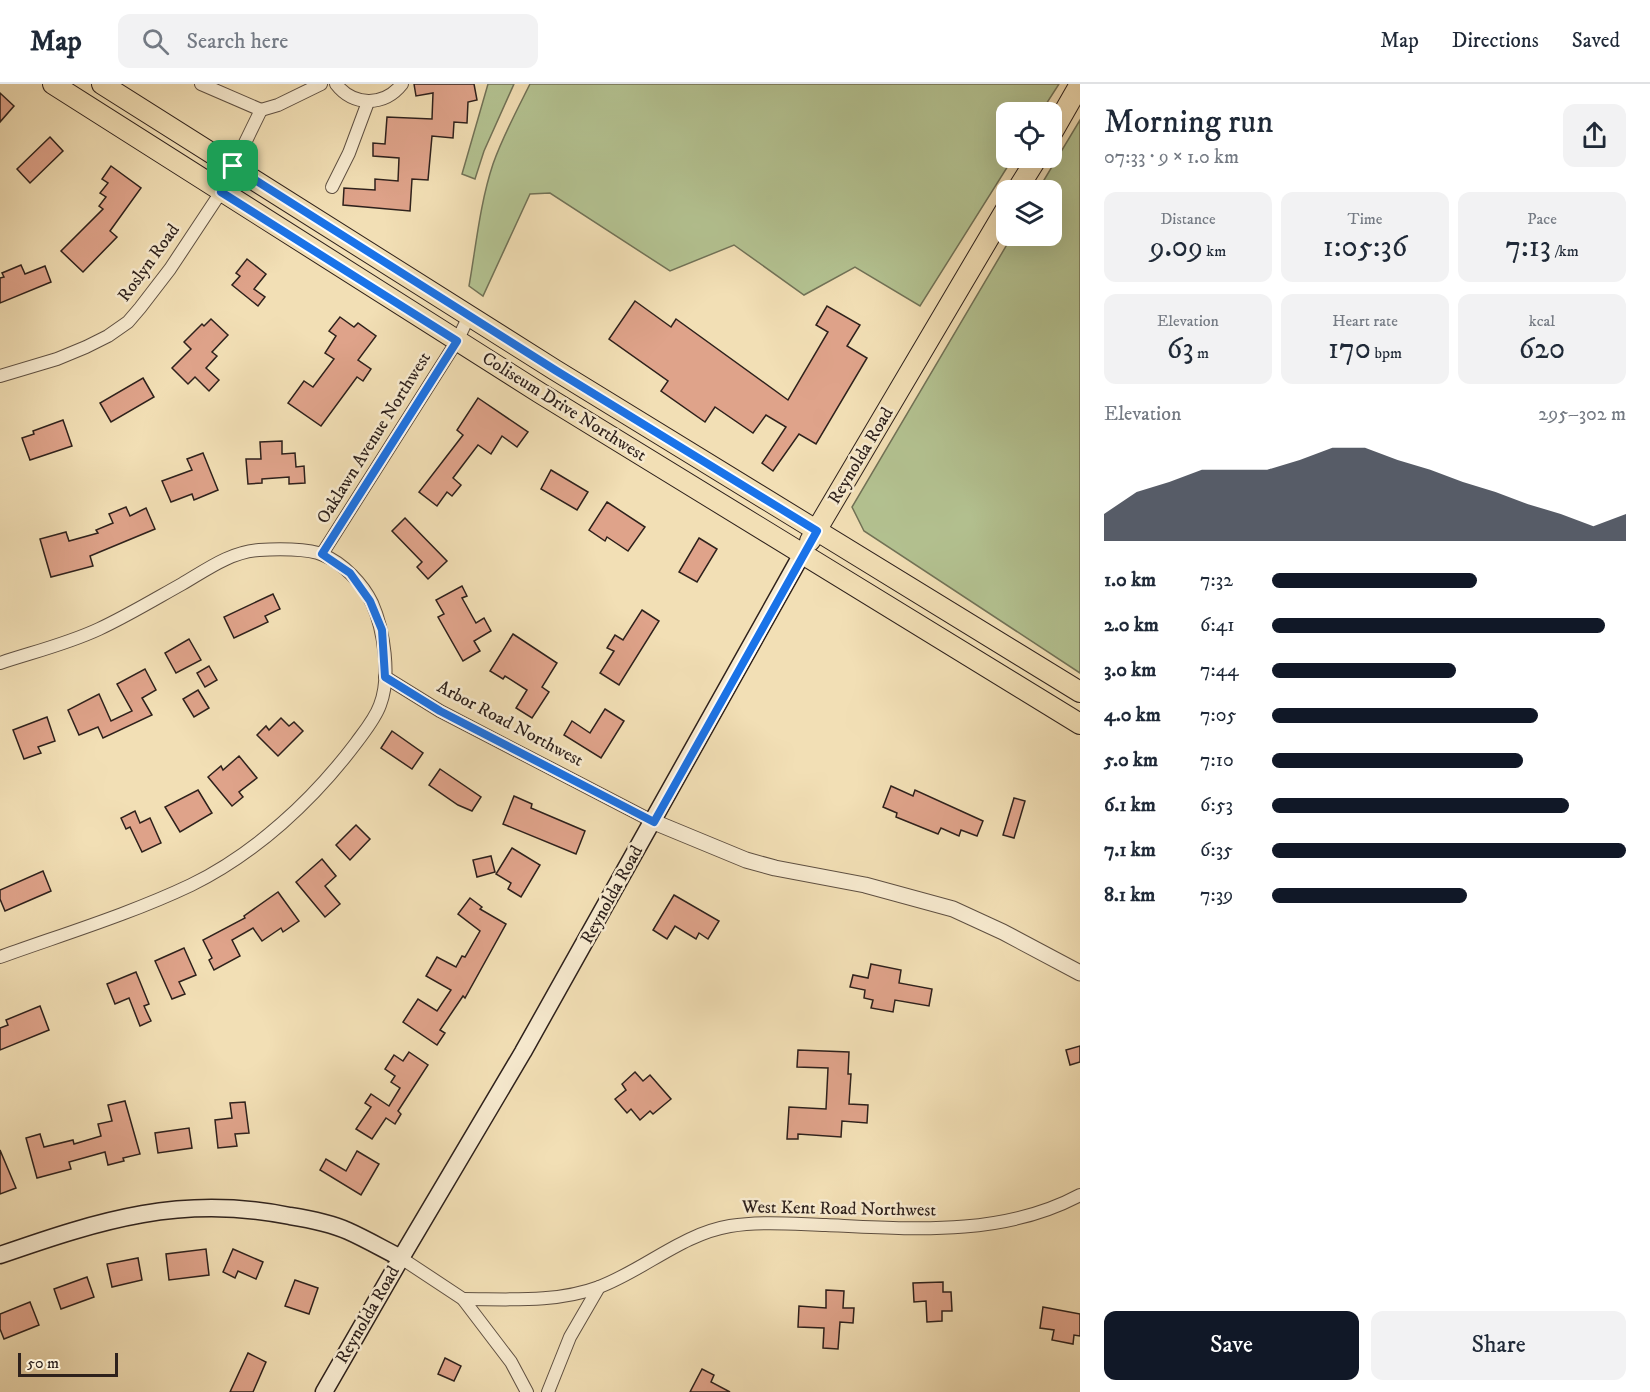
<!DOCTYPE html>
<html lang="en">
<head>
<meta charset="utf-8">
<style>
	:root { --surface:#fff; --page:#f2f2f3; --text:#1f2937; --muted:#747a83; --line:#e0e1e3; --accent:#111827 }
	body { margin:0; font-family:"IM FELL DW Pica",serif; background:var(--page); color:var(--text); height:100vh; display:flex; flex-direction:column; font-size:22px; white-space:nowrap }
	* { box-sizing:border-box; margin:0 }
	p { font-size:20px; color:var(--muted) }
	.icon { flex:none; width:33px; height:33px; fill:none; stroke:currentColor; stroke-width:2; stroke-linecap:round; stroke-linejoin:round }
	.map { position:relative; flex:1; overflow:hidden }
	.details { display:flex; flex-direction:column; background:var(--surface); width:570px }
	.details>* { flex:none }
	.tools { position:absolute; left:996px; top:18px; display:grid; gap:12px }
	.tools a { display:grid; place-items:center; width:66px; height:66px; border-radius:12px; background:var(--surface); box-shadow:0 6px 24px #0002; font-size:30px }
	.scale { position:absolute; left:18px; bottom:15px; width:100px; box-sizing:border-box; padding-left:6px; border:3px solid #2e211c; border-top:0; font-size:16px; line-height:21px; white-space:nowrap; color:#2e211c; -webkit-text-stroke:4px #f7eacf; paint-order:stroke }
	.pin { position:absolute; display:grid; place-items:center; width:51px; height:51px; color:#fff; margin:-26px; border-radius:12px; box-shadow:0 3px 9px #0006 }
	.round { display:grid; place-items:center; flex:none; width:63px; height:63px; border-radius:12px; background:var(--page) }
	.head { display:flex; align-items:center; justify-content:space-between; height:102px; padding:0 24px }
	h1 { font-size:33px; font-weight:600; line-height:45px }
	.figures { display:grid; grid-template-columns:repeat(3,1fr); gap:9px; height:102px; padding:6px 24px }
	.figures div { display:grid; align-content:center; border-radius:12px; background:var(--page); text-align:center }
	.figures b { font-size:30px; font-weight:600 }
	.figures small { font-size:16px; font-weight:400 }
	.figures p { font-size:16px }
	.chart { height:168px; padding:12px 24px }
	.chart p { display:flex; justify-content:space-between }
	.chart svg { width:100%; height:108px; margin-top:6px; fill:var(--accent); opacity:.7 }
	.cta { display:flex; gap:12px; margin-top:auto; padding:12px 24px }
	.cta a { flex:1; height:69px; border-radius:12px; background:var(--accent); color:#fff; font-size:24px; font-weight:600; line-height:69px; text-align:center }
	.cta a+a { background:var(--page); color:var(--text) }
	ul { padding:0 24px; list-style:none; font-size:20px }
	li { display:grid; grid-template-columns:96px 72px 1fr; align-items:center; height:45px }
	li i { height:15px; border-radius:8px; background:var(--accent) }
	header { display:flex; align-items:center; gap:36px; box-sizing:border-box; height:84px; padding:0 30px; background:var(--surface); border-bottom:2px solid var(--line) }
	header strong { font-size:28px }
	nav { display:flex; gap:33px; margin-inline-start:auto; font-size:21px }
	.search { width:420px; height:54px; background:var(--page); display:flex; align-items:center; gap:15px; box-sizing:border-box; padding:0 21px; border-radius:12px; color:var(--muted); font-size:22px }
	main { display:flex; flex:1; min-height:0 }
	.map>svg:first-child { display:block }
</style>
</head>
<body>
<header>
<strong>Map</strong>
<div class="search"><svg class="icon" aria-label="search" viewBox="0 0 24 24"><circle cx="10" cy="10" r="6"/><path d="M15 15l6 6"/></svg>Search here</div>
<nav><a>Map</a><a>Directions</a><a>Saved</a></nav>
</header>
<main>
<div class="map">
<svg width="1080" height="1308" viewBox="0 0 1080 1308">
	<rect width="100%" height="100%" fill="#f2dfb5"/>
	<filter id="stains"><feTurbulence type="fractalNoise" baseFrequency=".00333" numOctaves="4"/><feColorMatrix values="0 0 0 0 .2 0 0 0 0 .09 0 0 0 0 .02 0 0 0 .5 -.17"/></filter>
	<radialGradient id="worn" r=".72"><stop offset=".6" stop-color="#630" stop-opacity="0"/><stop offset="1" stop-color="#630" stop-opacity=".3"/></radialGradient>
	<g fill="#b4c392" stroke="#717257" stroke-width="1.5">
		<path d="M488 0H514L484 67 475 95 462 90Z"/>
		<path d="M530 0H1059L1041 28H1006V74H1013L920 222 855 183 804 211 734 161 670 187 550 109 530 110 483 212 469 202C476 162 480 119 493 80 503 52 517 26 530 0Z"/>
		<path d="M1080 36V589L864 447 852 423 1012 152H1052V106H1038Z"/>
	</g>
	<g fill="#dfa38a" stroke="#2e211c" stroke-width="1.5">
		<path d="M414 0H474L477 16 468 18 467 39 454 38 453 54 432 52 428 96 412 95 410 127 343 121 344 104 375 106V95L398 97 399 74 373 72V59L385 60 387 33 432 35 433 9 416 12Z"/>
		<path d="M0 9 14 22 0 38Z"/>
		<path d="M50 53 63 67 30 99 17 85Z"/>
		<path d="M111 82 141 104 110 147 117 153 83 188 61 167 103 125 99 122 106 113 100 109 108 99 102 95Z"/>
		<path d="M247 175 266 190 254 205 265 213 258 222 232 201 240 192 236 189Z"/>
		<path d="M21 181 25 190 45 182 51 198 0 219V194L4 193 2 189Z"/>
		<path d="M635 217 671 243 676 235 788 316 828 248 816 241 827 222 860 241 847 262 867 274 816 360 799 350 773 387 762 379 786 343 766 331 753 349 715 323 705 338 661 307 668 297 609 255Z"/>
		<path d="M340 233 354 243 358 239 376 252 358 276 371 285 363 297 357 293 321 342 288 319 304 297 313 303 334 275 325 269 336 252 329 247Z"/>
		<path d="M211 235 228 251 212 268 217 272 206 284 219 296 209 307 195 293 188 300 172 284 191 265 184 258 202 240 204 242Z"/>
		<path d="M143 294 154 313 111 338 100 319Z"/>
		<path d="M478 314 528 348 517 363 502 352 491 370 478 361 453 394 461 401 452 412 447 408 437 422 419 408 463 351 457 346Z"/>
		<path d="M63 336 72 362 30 376 22 354 34 350 33 347Z"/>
		<path d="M282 357V370L295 369 296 383 304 382 305 399 289 400V393L262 395V399L248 400 246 375H261L260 358Z"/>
		<path d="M203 369 218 406 194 416 192 410 171 418 162 397 192 386 187 375Z"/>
		<path d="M551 386 588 408 577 426 541 405Z"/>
		<path d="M607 418 645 443 628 467 607 453 605 457 589 446Z"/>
		<path d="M126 423 130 432 146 424 155 445 90 472 93 482 51 493 40 455 66 448 69 457 98 449 96 446 113 439 109 430Z"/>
		<path d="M405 434 447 477 428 495 417 483 422 478 392 447Z"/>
		<path d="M699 454 717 465 697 498 679 488Z"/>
		<path d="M462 502 467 512 462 514 476 539 484 534 491 547 474 557 480 567 463 577 438 533 444 530 436 516Z"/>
		<path d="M273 510 280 525 265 532 268 538 234 554 224 533Z"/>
		<path d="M642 526 659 537 619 601 600 589 614 567 607 564 615 551 623 556Z"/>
		<path d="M513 550 557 579 542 603 549 608 532 634 516 624 527 606 505 592 503 595 490 587Z"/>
		<path d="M189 555 201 576 176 589 165 569Z"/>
		<path d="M209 582 217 596 205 603 197 589Z"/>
		<path d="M145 585 156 606 142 614 152 631 103 654 98 643 79 651 68 626 99 610 111 637 132 627 117 600Z"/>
		<path d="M198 606 209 624 194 633 183 615Z"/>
		<path d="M605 625 624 637 601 674 564 651 572 637 590 649Z"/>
		<path d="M47 633 55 657 38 663 41 669 24 675 13 646Z"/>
		<path d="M281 634 289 642 294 638 303 647 278 672 257 651 266 642 269 646Z"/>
		<path d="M392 647 423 669 412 685 381 664Z"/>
		<path d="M239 672 257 694 239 708 243 713 232 722 208 693 221 682 223 686Z"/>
		<path d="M440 685 481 713 472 727 458 721 429 701Z"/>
		<path d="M891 702 913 712 915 706 983 737 977 752 961 746 959 752 941 744 938 750 896 733 897 729 883 723Z"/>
		<path d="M198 706 212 729 180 748 165 723Z"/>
		<path d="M514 712 532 720 531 724 585 747 576 770 503 740Z"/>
		<path d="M1014 714 1025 717 1014 754 1003 751Z"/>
		<path d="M135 727 140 739 150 734 161 759 142 768 130 743 126 745 121 734Z"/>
		<path d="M356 741 370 755 350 776 336 761Z"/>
		<path d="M512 764 540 781 521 813 508 805 511 799 496 790Z"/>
		<path d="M491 772 495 788 477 793 473 776Z"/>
		<path d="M322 775 336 792 325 802 340 820 325 833 296 798Z"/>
		<path d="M43 787 51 807 5 827 0 815V806Z"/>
		<path d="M278 808 299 837 283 848 281 844 262 857 253 844 232 856 240 872 214 886 209 876 212 874 203 856 245 834 244 832Z"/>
		<path d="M674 811 719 837 708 855 699 849 696 855 675 842 667 855 653 846Z"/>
		<path d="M470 814 482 823 480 825 506 840 465 914 463 912 440 946 445 949 437 961 403 938 418 915 437 927 451 906 426 892 437 873 456 883 462 872 465 873 480 847 458 830Z"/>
		<path d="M184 864 196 891 179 898 185 910 172 915 155 877Z"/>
		<path d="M871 880 901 886 899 899 932 905 929 922 895 916 893 928 871 924 873 916 864 914 865 906 850 903 853 891 868 894Z"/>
		<path d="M136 888 149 920 144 922 151 937 140 942 129 914 115 920 107 900Z"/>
		<path d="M40 922 49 946 0 966V944L8 941 6 936Z"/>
		<path d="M1080 962V978L1070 981 1066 966Z"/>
		<path d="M798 966 849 968 848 990H851L849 1020 868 1021 867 1039 842 1037 841 1053 798 1050V1055H787L789 1023 826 1025 828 984 797 983Z"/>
		<path d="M409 968 428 981 398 1027 401 1030 395 1040 386 1034 372 1055 356 1045 371 1023 365 1019 371 1010 389 1022 400 1004 391 998 395 992 385 985 394 971 403 977Z"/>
		<path d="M635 988 643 997 650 991 671 1015 653 1030 650 1027 640 1036 631 1025 627 1029 615 1015 626 1006 622 1000Z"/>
		<path d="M125 1017 140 1070 123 1074 124 1077 108 1081 105 1068 69 1078 71 1085 37 1094 26 1054 40 1050 44 1063 73 1056 74 1060 101 1052 98 1040 112 1037 108 1021Z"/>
		<path d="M245 1018 249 1049 235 1050 237 1062 218 1064 215 1036 232 1034 230 1019Z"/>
		<path d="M189 1044 192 1064 158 1069 155 1049Z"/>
		<path d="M0 1066 16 1104 0 1110Z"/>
		<path d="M357 1067 379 1080 361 1111 320 1086 326 1075 346 1087Z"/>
		<path d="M206 1165 209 1191 169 1196 166 1170Z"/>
		<path d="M233 1165 263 1178 256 1195 238 1187 235 1194 223 1188Z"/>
		<path d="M138 1174 142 1196 112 1203 107 1180Z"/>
		<path d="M87 1193 94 1213 61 1225 54 1205Z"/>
		<path d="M295 1196 318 1204 309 1230 285 1222Z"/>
		<path d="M943 1198V1208H951L952 1227H942V1237L927 1238 926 1217 914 1218 913 1199Z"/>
		<path d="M826 1206 844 1207 843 1224H854L853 1239 840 1238 838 1265 823 1264 824 1244 798 1243 799 1222 826 1224Z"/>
		<path d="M30 1218 39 1241 4 1255 0 1245V1230Z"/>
		<path d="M1043 1223 1080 1230V1252L1074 1251 1073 1260 1052 1256 1054 1246 1040 1244Z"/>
		<path d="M248 1269 266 1278 253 1308H230Z"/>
		<path d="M445 1274 461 1282 454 1297 438 1290Z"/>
		<path d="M702 1285 714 1291 711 1298 730 1308H690Z"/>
	</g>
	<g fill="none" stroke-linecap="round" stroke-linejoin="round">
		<defs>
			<g id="minor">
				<path d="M336 0C353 22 384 23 402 0"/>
				<path d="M261 26 278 21 321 0"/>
				<path d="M332 103 349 69 368 18"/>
				<path d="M0 292 57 275 86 263 108 252 128 238 140 224 170 185 221 108 261 26 201 0"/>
				<path d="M322 470 457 257 469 232"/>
				<path d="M0 579C33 568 67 560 99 545 127 532 155 515 182 500 206 486 230 468 259 466 274 465 309 464 323 471 343 479 363 500 372 519 384 546 391 593 380 621 375 635 364 648 356 659 313 716 256 769 191 801 130 830 64 850 0 873"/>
				<path d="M385 593 440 627 654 738"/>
				<path d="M401 1174 463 1215 511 1278 527 1308"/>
				<path d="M463 1215C509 1215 556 1219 599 1203 644 1186 682 1150 730 1142 762 1137 794 1140 826 1141 911 1145 1002 1153 1080 1111"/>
				<path d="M548 1308 570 1253 599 1203"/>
			</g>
			<path id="tertiary" d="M654 738 746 776 775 784 865 801 953 825 1003 848 1080 889"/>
			<g id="secondary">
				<path d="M0 1171C101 1136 182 1110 290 1132 309 1135 330 1139 348 1147 366 1155 383 1165 401 1174"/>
				<path d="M324 1308 401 1174 523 968 802 470"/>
			</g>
			<g id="primary">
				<path d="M53 0 540 309 1080 640"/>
				<path d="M102 0 555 286 1080 608"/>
				<path d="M1052 49 1080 0"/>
				<path d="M1017 106 1037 74"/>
				<path d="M810 457 1006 125"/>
			</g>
		</defs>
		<use href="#minor" stroke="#5f5042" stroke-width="14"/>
		<use href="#tertiary" stroke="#5f5042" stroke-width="17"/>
		<use href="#secondary" stroke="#2e211c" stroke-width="19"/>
		<use href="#primary" stroke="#2e211c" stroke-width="22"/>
		<use href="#minor" stroke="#f7eacf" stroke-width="12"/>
		<use href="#tertiary" stroke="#f7eacf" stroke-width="15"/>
		<use href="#secondary" stroke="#f7eacf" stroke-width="16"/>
		<use href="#primary" stroke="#f2dfb5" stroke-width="20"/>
	</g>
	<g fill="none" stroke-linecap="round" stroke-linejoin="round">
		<defs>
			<path id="route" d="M233 82 555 286 817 447 654 738 440 627 385 593 382 546 370 517 350 489 322 470 457 257 221 108Z"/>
		</defs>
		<use href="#route" stroke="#fff" stroke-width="12"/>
		<use href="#route" stroke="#1a73e8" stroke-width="8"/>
	</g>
	<g text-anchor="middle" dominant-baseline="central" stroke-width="5" stroke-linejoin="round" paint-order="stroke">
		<g font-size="18" fill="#2e211c" stroke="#f7eacf">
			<text transform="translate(149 179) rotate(-54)">Roslyn Road</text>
			<text transform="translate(564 323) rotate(32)">Coliseum Drive Northwest</text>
			<text transform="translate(374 354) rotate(-58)">Oaklawn Avenue Northwest</text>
			<text transform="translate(861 372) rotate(-59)">Reynolda Road</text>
			<text transform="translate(510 640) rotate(28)">Arbor Road Northwest</text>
			<text transform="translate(612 811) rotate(-61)">Reynolda Road</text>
			<text transform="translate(839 1125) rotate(1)">West Kent Road Northwest</text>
			<text transform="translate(368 1231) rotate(-60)">Reynolda Road</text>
		</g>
	</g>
	<rect width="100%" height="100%" filter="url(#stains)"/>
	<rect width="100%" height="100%" fill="url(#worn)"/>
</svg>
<div class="tools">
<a><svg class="icon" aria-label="locate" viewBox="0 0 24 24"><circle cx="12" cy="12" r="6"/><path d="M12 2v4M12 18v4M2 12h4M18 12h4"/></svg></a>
<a><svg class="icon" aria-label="layers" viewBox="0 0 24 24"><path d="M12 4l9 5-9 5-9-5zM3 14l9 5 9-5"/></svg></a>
</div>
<div class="scale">50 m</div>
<div class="pin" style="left:233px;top:82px;background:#1e9e55"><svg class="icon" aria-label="arrive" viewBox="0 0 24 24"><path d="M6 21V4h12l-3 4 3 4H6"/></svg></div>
</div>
<section class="details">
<div class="head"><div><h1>Morning run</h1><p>07:33 · 9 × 1.0 km</p></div><a class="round"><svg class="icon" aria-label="share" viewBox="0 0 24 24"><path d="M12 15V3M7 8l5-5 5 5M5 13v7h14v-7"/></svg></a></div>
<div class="figures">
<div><p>Distance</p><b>9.09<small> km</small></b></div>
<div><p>Time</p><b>1:05:36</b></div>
<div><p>Pace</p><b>7:13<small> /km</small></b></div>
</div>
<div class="figures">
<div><p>Elevation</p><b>63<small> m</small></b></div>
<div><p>Heart rate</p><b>170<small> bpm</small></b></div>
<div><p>kcal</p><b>620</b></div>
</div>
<div class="chart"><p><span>Elevation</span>295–302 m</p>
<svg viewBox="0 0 160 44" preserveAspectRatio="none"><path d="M0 44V33L10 24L20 20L30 15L40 15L50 15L60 11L70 6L80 6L90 11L100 15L110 20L120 24L130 29L140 33L150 38L160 33V44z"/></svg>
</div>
<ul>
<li><b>1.0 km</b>7:32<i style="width:58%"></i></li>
<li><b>2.0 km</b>6:41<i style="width:94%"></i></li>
<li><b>3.0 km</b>7:44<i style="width:52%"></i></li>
<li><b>4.0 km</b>7:05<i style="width:75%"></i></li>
<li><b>5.0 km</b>7:10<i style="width:71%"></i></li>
<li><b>6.1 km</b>6:53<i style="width:84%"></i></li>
<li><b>7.1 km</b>6:35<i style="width:100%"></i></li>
<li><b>8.1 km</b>7:39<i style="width:55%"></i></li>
</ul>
<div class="cta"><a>Save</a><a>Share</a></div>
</section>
</main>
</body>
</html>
